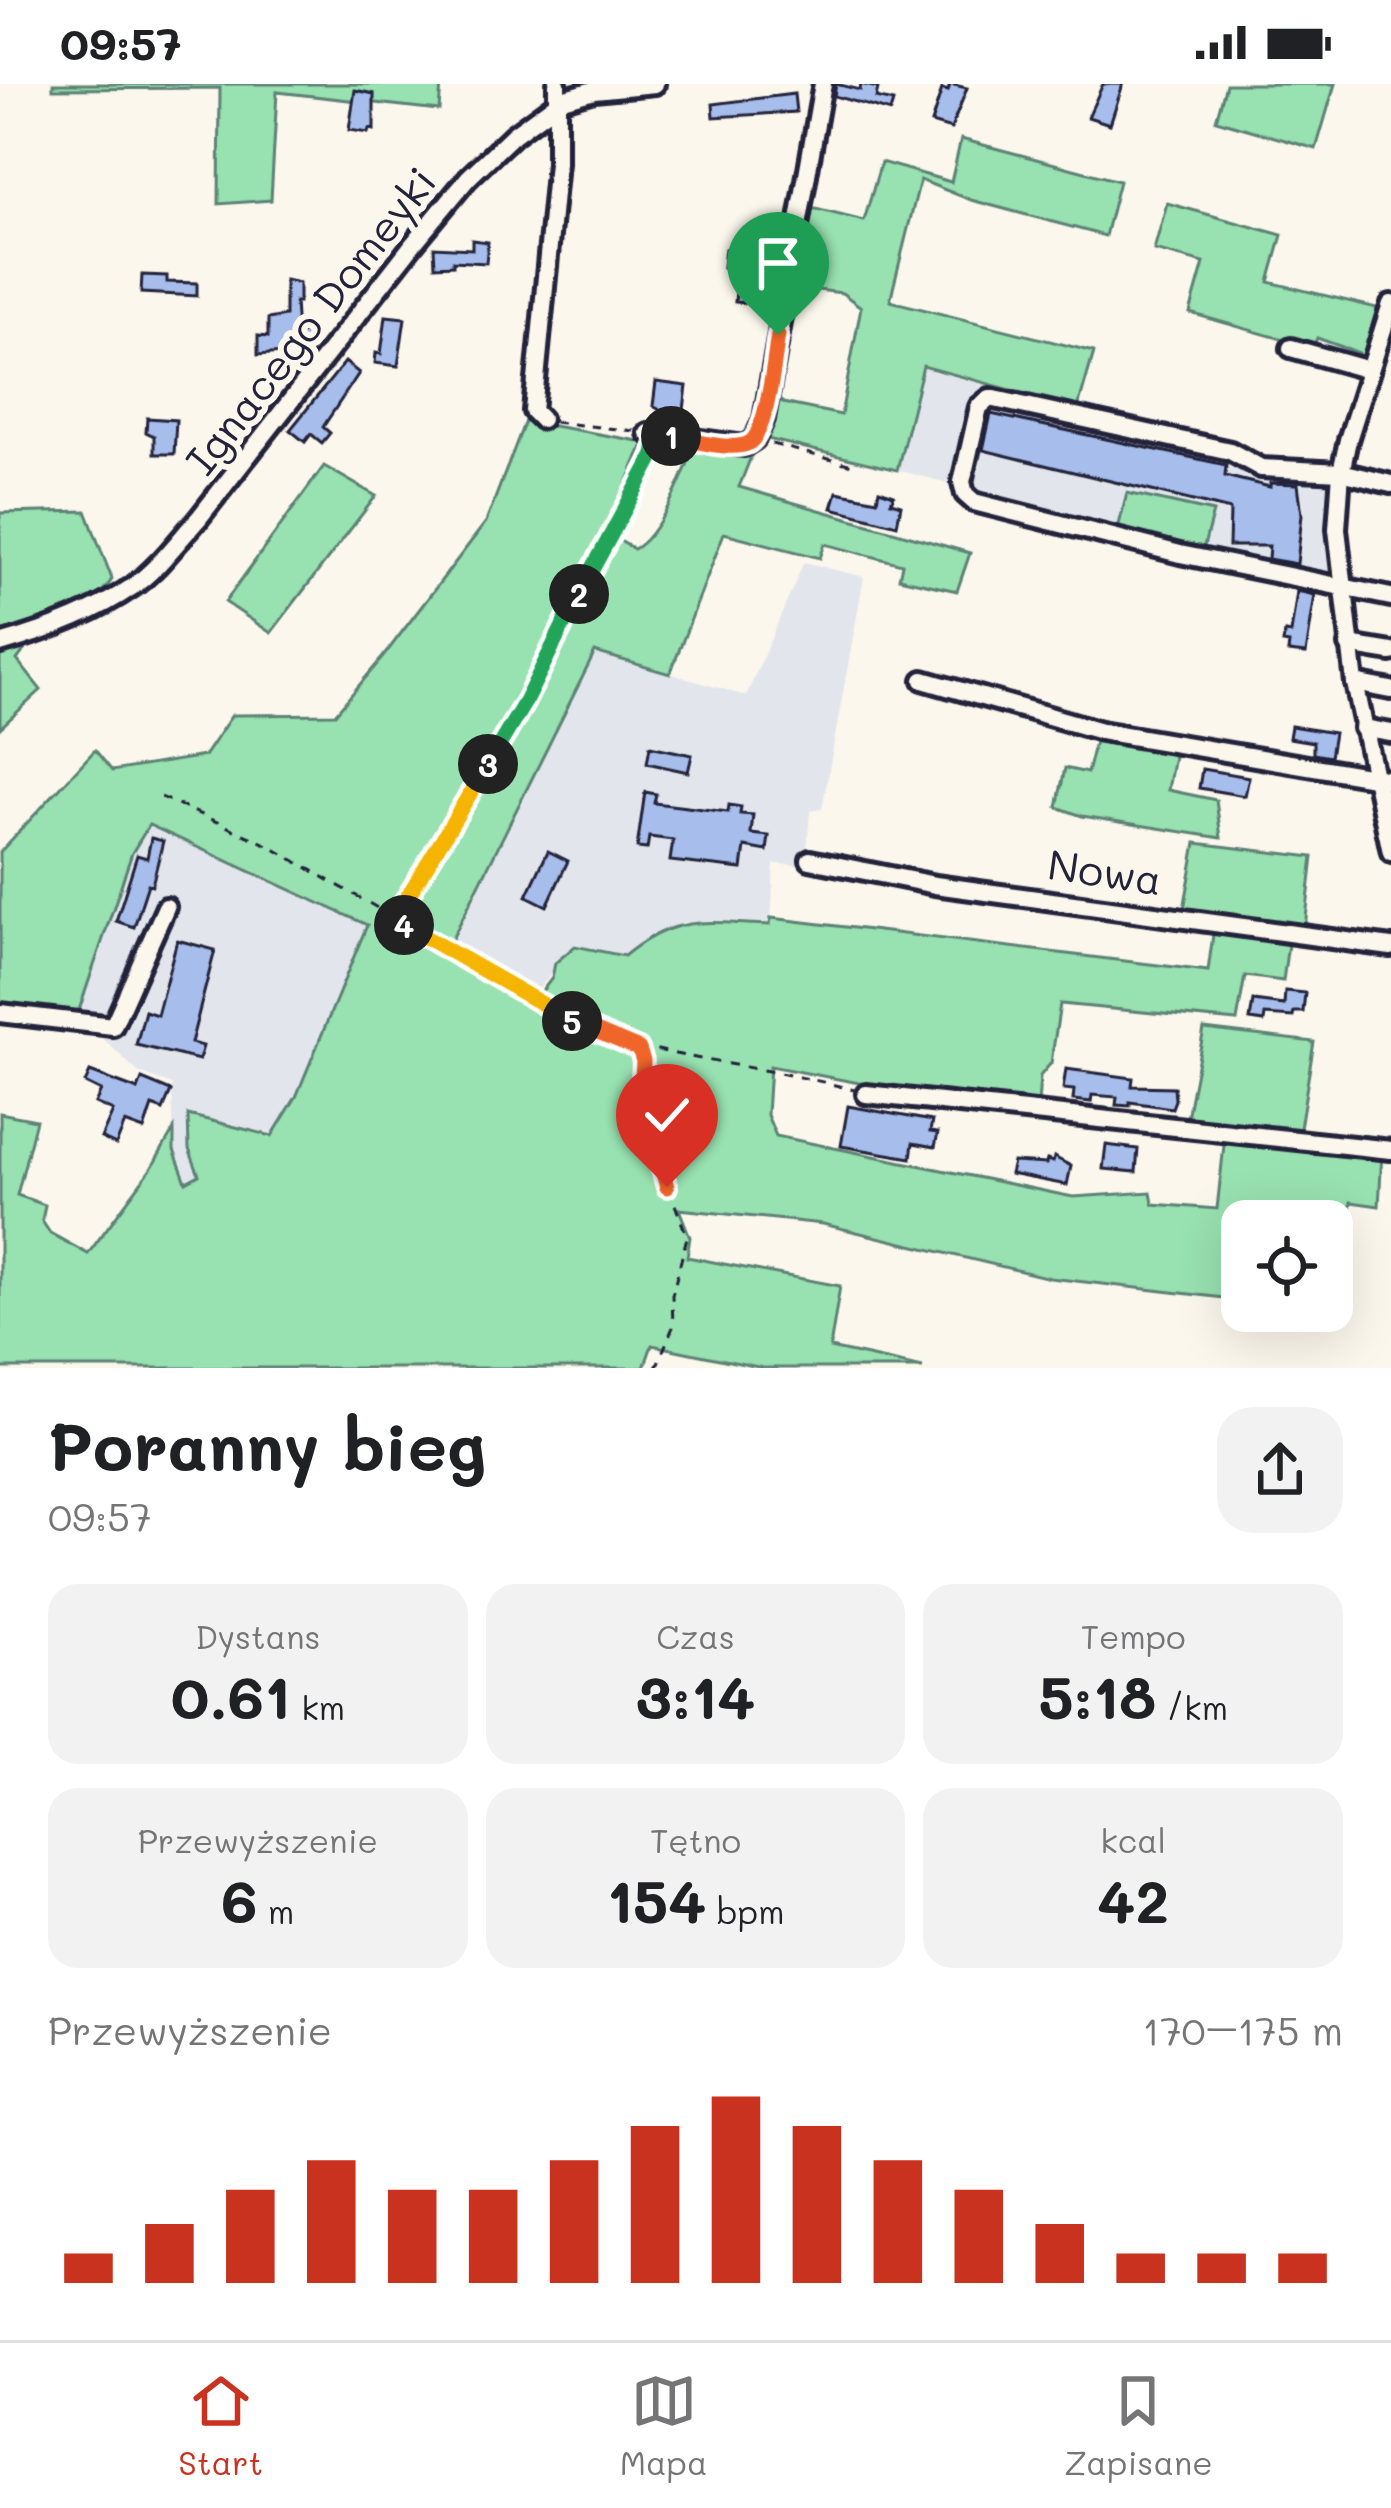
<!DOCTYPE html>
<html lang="pl">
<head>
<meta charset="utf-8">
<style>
	:root { --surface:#fff; --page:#f2f2f2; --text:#202124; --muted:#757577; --line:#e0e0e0; --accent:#c8321e }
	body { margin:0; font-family:Mali,sans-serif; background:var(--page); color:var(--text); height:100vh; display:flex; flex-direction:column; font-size:45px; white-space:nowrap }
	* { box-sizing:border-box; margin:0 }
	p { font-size:39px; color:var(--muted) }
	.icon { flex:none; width:66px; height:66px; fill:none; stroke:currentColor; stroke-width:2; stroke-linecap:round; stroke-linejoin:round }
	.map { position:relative; height:1284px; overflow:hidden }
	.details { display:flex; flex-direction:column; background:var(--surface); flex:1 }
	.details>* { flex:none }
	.controls { position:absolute; left:1221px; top:1116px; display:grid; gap:24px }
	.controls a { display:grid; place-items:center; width:132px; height:132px; border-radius:24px; background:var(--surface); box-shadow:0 12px 48px #0002; font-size:60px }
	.pin { position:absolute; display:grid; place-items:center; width:102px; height:102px; color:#fff; margin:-123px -51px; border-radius:50% 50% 50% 0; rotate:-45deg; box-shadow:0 0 12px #0007 }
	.pin .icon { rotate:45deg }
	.km { position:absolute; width:60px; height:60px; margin:-30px; border-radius:50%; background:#222; color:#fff; font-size:33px; line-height:60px; text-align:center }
	.round { display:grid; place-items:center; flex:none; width:126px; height:126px; border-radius:36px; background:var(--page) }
	.summary { display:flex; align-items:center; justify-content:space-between; height:204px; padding:0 48px }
	h1 { font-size:66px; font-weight:700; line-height:90px }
	.stats { display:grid; grid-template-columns:repeat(3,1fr); gap:18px; height:204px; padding:12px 48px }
	.stats div { display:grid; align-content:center; border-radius:30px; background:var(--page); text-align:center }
	.stats b { font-size:60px; font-weight:700 }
	.stats small { font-size:33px; font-weight:400 }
	.stats p { font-size:33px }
	.chart { height:336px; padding:24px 48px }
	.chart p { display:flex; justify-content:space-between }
	.chart svg { width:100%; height:216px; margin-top:12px; stroke:var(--accent); stroke-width:6 }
	.status { display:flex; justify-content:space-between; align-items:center; height:84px; padding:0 60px; background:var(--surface); direction:ltr }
	.status svg { height:33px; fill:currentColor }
	.dock { display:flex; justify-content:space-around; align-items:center; height:168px; border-top:3px solid var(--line); background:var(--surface); font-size:33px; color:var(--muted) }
	.dock a { display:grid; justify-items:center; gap:6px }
	.dock .active { color:var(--accent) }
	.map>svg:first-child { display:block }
</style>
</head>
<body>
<div class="status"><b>09:57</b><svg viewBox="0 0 49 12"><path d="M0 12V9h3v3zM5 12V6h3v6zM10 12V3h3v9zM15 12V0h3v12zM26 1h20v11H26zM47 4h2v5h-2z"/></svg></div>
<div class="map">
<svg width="1391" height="1284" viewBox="0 0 1391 1284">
	<rect width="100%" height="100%" fill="#fbf7ec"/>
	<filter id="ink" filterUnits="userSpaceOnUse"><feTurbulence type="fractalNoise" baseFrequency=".00833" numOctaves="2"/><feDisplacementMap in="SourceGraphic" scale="24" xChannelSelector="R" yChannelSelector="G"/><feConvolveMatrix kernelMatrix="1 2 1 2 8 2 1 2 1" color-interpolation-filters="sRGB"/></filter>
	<g filter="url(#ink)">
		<g fill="#e2e6ec">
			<path d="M922 282 1044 316 1224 357 1272 378 1333 385 1330 496 1000 420 947 399 897 386Z"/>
			<path d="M804 478 864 493 822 725 810 727 806 781 774 780 771 841 684 838 640 859 624 872 576 862 535 909 448 859 595 567 746 612Z"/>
			<path d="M149 741 367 841 296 1014 272 1052 189 1065 199 1091 186 1099 174 1066 172 1001 139 989 77 930 132 769Z"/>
		</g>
		<g fill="#98e1b0" stroke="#5d8276" stroke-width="3">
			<path d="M53 0H441L439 26 277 8 271 116 219 120 220 4 53 5Z"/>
			<path d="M1226 0H1335L1316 65 1216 36Z"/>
			<path d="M961 55 1119 97 1105 152 971 116 920 96 890 217 1094 268 1078 324 923 282 897 386 763 354 776 301 777 314 783 319 841 331 861 223 842 209 792 203 804 122 864 137 881 78 951 98Z"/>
			<path d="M1167 119 1282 151 1269 198 1377 224 1362 276 1359 269 1317 254 1313 264 1190 229 1204 179 1154 166Z"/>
			<path d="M525 337 644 358 606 449 634 465C659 452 684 391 693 365L756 360 739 403 970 469 957 507 899 494 902 480 825 460 820 474 724 449 670 590 595 568 448 863 539 911 552 894 555 879 575 862 624 872C676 829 708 839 770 841L771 834 1208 887 1214 843 1289 852 1283 897 1245 892 1237 937 1060 920 1051 979 1040 992 1038 1021 896 1006 770 982 767 1031 776 1052 1073 1113 1151 1108 1153 1120 1217 1125 1225 1052 1382 1068 1379 1122 1351 1118 1342 1170 1332 1168V1137H1242V1216L1050 1194 823 1140 679 1125 690 1153 687 1173 840 1202 830 1264 923 1284H763L652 1261 644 1284H0V1029L36 1036 17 1111 45 1121 42 1137 50 1149 88 1170 151 1085 174 1045V1066L186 1098 199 1091 189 1065 188 1031 272 1052 296 1013 367 841 149 741 132 769 78 929 81 934 0 924V768L95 666 112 687 204 672 232 631 335 630 383 573 486 438Z"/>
			<path d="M324 382 376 412 271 549 225 518Z"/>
			<path d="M1127 409 1213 428 1203 466 1118 445Z"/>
			<path d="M86 427 112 495C97 524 31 541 0 548V429Z"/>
			<path d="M28 561 17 576 41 606 0 644V567Z"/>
			<path d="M1110 652 1175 666 1168 706 1216 716 1221 754 1082 732 1057 723 1065 684 1087 689 1096 653 1108 658Z"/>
			<path d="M1196 759 1313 773 1305 843 1206 832 1203 827 1184 825Z"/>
			<path d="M1204 945 1314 958 1299 1050 1186 1039Z"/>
		</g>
		<g fill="#a7bdeb" stroke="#22223b" stroke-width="3">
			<path d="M836 0 860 6 861 0 878 4 876 14 893 18 890 28 834 12Z"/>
			<path d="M950 0 967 4 951 45 931 39 942 5 948 7Z"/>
			<path d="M1103 0H1123L1110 40 1088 33Z"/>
			<path d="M355 6 374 10V46L369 45 368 49 349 46Z"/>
			<path d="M794 10 796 28 714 33 713 20Z"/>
			<path d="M759 154 778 157 775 183 759 181 756 220 735 218 738 185 723 183 725 165 757 169Z"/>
			<path d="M472 156 488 158 486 179 453 177V181L435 182 434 163 472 165Z"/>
			<path d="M142 191 167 192V198L197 199V212L141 209Z"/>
			<path d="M285 196 299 199V218H295L297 249 310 248 311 267 258 271V252L268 253V235L285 232Z"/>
			<path d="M386 232 405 234 398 282 375 279 376 269 381 270Z"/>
			<path d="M345 278 359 289 323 343 330 349 322 359 311 350 305 358 290 346Z"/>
			<path d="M656 298 687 302 684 326H660L653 322Z"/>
			<path d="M991 330 1226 381 1225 392 1270 403V399L1298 400 1302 430 1297 480 1268 475 1269 462H1229L1230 426 983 366Z"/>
			<path d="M147 334 176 336 174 370H154V352L146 348Z"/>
			<path d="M879 406 894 411 891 418 901 421 897 441 832 424 837 408 877 416Z"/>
			<path d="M1297 507 1315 511 1306 570 1288 568 1289 560 1283 559 1285 548 1291 549Z"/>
			<path d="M1291 642 1334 649 1330 673 1313 670V658L1289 654Z"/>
			<path d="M650 662 692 671 688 688 647 679Z"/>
			<path d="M1202 685 1249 693 1245 712 1199 704Z"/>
			<path d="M645 708 656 710 654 719 728 728 729 721 741 723 740 730 753 731 751 750 769 752 767 767 745 763 742 785 670 777 673 756 649 753 647 765 637 764Z"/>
			<path d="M151 754 163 757 152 801 148 800 134 843 116 837 137 771 147 774Z"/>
			<path d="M548 767 568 777 547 822 527 812Z"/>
			<path d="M177 856 215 866 191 959 203 962 199 976 136 961 145 927 157 931Z"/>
			<path d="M1285 907 1305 909 1303 928H1294L1293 933 1265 931 1264 938 1250 936 1253 917 1284 921Z"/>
			<path d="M1066 985 1133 994 1132 1002 1174 1003 1175 1016 1172 1024 1130 1018V1022L1116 1021 1117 1013 1092 1011 1091 1018 1073 1016 1074 1006 1063 1005Z"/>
			<path d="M90 988 138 1006 142 995 171 1007 163 1026 152 1022 144 1046 125 1039 116 1061 101 1054 113 1027 95 1019 101 1007 85 999Z"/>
			<path d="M848 1022 932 1037 930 1048 938 1049 935 1063 913 1059 911 1074 841 1062Z"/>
			<path d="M1106 1061 1138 1065 1136 1088 1103 1085Z"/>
			<path d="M1054 1073 1071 1082 1067 1101 1010 1090 1013 1078 1046 1080 1047 1076 1053 1078Z"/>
		</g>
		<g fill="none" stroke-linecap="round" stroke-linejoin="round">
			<defs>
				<g id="minor">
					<path d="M1391 220 1348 356 1341 388 1337 445 1355 599 1391 768"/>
					<path d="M1291 264 1369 286"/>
					<path d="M541 335 533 327 557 79V0"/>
					<path d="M648 349 744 362 755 355 764 335 823 0"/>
					<path d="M1391 400 1341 388 1261 384 1230 367 990 314 979 323 962 398 965 410 974 418 1180 470 1391 513"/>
					<path d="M0 560C46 547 93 530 132 503 158 485 178 457 199 434L414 159 468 94 513 51 562 15 594 6 655 0"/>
					<path d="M1349 561 1391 568"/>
					<path d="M923 596 1101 647 1391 696"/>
					<path d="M1355 599 1391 606"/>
					<path d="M1363 644 1391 649"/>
					<path d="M810 776 935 801 1391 863"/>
					<path d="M0 929 113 942 166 823"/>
					<path d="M866 1010 1391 1066"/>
				</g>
			</defs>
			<use href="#minor" stroke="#22223b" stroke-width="26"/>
			<g stroke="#22223b" stroke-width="3" stroke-dasharray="9 9" stroke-linecap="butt">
				<path d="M554 338 634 347"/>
				<path d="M772 360 852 381"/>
				<path d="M161 713 266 760 588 945C673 978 766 981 854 1006"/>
				<path d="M396 833 525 618 655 364"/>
				<path d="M639 965 643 978 641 1016 647 1044 687 1153 672 1211 673 1243 656 1284"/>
			</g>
			<use href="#minor" stroke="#fbf7ec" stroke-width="16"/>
		</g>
	</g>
	<g fill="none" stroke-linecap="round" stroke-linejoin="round" filter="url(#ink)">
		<defs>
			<path id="split-1" d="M671 352C692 356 728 367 747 360 768 352 774 273 778 251"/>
			<path id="split-2" d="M579 510 654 371 657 350 671 352"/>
			<path id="split-3" d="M488 680 525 618 579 510"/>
			<path id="split-4" d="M404 841 394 835 488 680"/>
			<path id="split-5" d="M404 841 572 937"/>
			<path id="split-6" d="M572 937 639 965 643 977 641 1016 667 1103"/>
		</defs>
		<use href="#split-1" stroke="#fff" stroke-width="24"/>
		<use href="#split-2" stroke="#fff" stroke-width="24"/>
		<use href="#split-3" stroke="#fff" stroke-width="24"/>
		<use href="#split-4" stroke="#fff" stroke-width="24"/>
		<use href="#split-5" stroke="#fff" stroke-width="24"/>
		<use href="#split-6" stroke="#fff" stroke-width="24"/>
		<use href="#split-1" stroke="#f0652b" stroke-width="15"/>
		<use href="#split-2" stroke="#22a559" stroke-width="15"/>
		<use href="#split-3" stroke="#22a559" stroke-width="15"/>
		<use href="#split-4" stroke="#f5b400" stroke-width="15"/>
		<use href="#split-5" stroke="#f5b400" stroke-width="15"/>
		<use href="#split-6" stroke="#f0652b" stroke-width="15"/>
	</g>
	<g text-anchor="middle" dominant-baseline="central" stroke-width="12" stroke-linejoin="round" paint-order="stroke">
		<g font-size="42" fill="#22223b" stroke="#fbf7ec">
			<text transform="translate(310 236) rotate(-52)">Ignacego Domeyki</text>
			<text transform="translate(1105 787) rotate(8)">Nowa</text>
		</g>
	</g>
</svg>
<div class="controls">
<a><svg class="icon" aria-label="locate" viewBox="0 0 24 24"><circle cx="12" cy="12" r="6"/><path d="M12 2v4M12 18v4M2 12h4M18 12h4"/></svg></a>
</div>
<div class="pin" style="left:778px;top:251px;background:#1e9e55"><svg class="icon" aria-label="arrive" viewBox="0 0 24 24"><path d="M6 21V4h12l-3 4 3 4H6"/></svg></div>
<div class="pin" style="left:667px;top:1103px;background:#d93025"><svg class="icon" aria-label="check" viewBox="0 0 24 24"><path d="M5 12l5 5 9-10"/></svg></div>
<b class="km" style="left:671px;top:352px">1</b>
<b class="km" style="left:579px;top:510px">2</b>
<b class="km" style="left:488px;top:680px">3</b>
<b class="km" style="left:404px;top:841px">4</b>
<b class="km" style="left:572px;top:937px">5</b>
</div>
<section class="details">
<div class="summary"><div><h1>Poranny bieg</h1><p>09:57</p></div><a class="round"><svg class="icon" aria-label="share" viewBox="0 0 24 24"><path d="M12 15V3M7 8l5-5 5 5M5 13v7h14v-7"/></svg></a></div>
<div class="stats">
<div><p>Dystans</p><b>0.61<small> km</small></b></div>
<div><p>Czas</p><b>3:14</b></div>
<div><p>Tempo</p><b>5:18<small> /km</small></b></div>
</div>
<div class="stats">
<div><p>Przewyższenie</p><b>6<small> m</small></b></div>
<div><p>Tętno</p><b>154<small> bpm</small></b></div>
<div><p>kcal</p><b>42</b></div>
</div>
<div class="chart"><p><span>Przewyższenie</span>170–175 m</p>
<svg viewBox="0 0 160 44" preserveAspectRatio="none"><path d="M5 44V38M15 44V32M25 44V25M35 44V19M45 44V25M55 44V25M65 44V19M75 44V12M85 44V6M95 44V12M105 44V19M115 44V25M125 44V32M135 44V38M145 44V38M155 44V38"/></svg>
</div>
</section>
<nav class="dock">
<a class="active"><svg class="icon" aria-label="home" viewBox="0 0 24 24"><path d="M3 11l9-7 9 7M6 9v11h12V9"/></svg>Start</a>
<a><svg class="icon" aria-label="map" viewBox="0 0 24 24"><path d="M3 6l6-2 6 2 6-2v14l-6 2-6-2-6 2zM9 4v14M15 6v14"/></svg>Mapa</a>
<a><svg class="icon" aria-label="saved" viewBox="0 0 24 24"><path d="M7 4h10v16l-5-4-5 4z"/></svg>Zapisane</a>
</nav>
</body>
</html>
